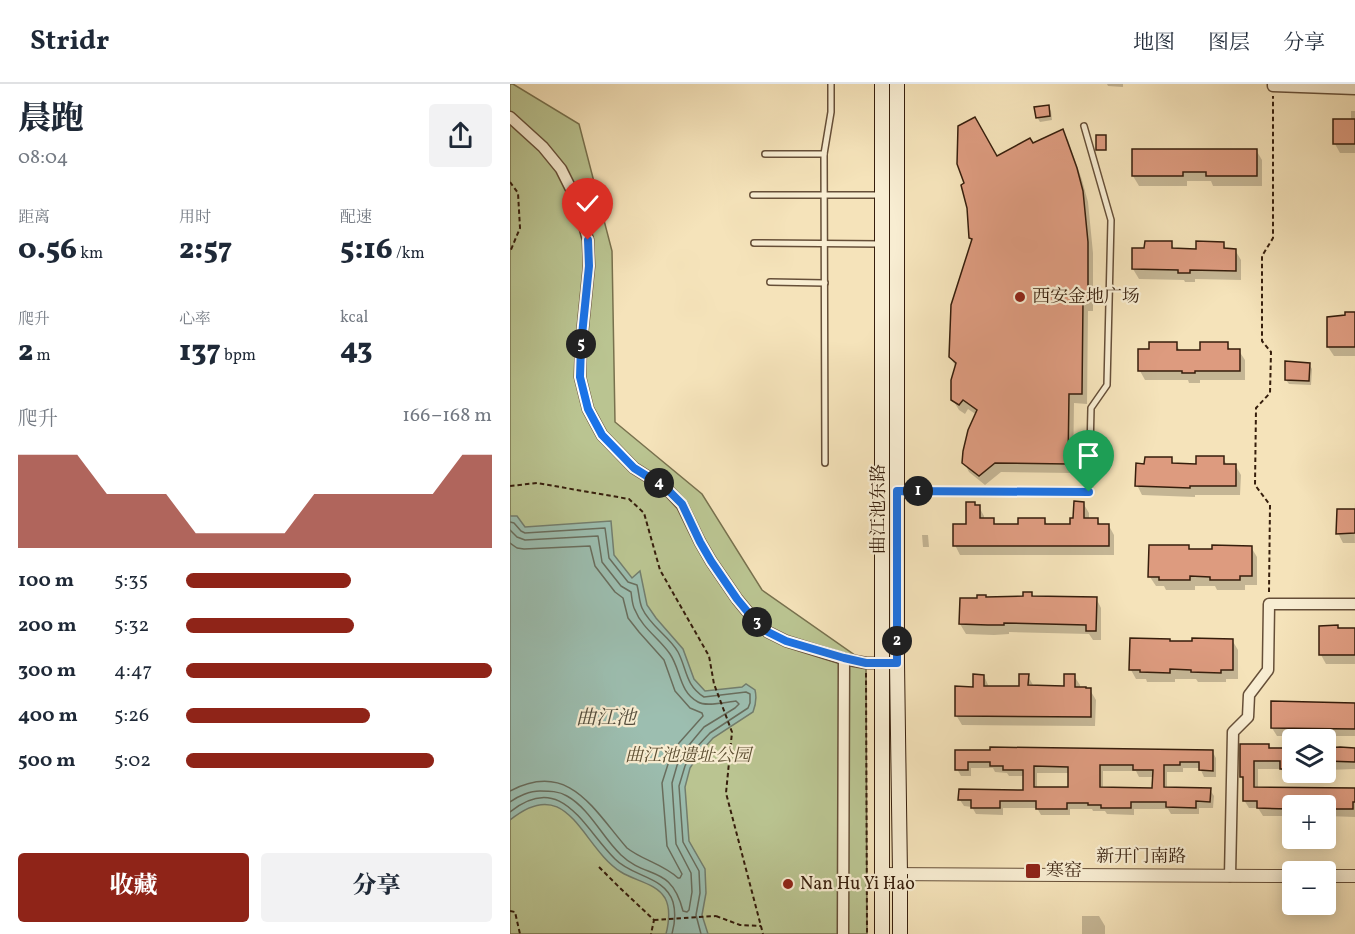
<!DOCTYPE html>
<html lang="zh">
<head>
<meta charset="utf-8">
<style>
	:root { --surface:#fff; --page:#f2f2f3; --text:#1f2937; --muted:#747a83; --line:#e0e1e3; --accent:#8f2418 }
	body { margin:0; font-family:Vollkorn,"Noto Serif SC",serif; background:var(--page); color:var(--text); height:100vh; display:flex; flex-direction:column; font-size:22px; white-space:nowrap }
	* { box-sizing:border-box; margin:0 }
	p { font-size:20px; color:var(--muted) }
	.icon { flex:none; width:33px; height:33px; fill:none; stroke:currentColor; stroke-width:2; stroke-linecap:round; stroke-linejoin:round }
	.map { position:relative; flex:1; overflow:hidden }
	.drawer { display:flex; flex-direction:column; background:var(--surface); width:510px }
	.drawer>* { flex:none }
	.tools { position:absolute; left:772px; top:645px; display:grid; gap:12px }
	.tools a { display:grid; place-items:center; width:54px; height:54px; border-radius:6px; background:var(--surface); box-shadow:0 3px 15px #0003; font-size:30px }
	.pin { position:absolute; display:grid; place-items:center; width:51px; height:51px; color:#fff; margin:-62px -26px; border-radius:50% 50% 50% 0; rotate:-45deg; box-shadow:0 0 6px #0007 }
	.pin .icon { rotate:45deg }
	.km { position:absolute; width:30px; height:30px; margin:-15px; border-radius:50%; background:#222; color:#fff; font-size:16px; line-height:30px; text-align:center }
	.round { display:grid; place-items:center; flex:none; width:63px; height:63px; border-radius:6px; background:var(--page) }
	.summary { display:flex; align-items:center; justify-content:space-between; height:102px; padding:0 18px }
	h1 { font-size:33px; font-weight:800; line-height:45px }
	.metrics { display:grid; grid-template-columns:repeat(3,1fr); gap:9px; height:102px; padding:6px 18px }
	.metrics div { display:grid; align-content:center }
	.metrics b { font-size:30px; font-weight:800 }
	.metrics small { font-size:16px; font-weight:400 }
	.metrics p { font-size:16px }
	.chart { height:168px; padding:12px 18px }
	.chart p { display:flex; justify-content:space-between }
	.chart svg { width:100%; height:108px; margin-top:6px; fill:var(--accent); opacity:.7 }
	.primary-button { display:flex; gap:12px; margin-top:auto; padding:12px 18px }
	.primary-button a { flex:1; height:69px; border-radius:6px; background:var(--accent); color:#fff; font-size:24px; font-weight:800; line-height:69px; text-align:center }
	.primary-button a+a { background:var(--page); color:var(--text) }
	ul { padding:0 18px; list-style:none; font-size:20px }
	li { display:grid; grid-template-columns:96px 72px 1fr; align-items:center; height:45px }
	li i { height:15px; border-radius:8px; background:var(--accent) }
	header { display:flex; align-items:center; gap:36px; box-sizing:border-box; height:84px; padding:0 30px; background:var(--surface); border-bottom:2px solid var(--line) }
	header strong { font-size:28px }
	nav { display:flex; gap:33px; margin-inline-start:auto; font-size:21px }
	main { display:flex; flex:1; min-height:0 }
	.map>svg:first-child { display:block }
</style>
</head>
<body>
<header>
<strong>Stridr</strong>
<nav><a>地图</a><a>图层</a><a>分享</a></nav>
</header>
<main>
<section class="drawer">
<div class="summary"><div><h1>晨跑</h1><p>08:04</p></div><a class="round"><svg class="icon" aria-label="share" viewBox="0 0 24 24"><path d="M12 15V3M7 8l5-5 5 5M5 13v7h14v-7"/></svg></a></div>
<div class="metrics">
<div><p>距离</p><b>0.56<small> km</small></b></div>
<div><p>用时</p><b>2:57</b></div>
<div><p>配速</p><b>5:16<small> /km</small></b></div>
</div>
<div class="metrics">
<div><p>爬升</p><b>2<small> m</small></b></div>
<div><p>心率</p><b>137<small> bpm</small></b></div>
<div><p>kcal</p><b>43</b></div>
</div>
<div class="chart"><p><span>爬升</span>166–168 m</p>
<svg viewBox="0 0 160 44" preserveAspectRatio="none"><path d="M0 44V6L10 6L20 6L30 22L40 22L50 22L60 38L70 38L80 38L90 38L100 22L110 22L120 22L130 22L140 22L150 6L160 6V44z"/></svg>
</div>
<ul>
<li><b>100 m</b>5:35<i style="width:54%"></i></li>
<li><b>200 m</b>5:32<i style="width:55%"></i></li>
<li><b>300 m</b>4:47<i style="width:100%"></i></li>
<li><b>400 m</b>5:26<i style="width:60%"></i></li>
<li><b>500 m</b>5:02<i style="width:81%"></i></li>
</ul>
<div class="primary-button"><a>收藏</a><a>分享</a></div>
</section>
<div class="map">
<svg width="845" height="850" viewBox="0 0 845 850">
	<rect width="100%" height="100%" fill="#f5e3ba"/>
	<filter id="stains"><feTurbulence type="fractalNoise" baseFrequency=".00333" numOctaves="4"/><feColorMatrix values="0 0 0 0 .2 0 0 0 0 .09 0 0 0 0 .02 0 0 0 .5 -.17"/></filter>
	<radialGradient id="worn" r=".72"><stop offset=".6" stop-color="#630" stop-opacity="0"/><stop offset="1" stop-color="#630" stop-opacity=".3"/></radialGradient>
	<path fill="#bac491" stroke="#78714e" stroke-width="1.5" d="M0 0H3L69 40 102 167 105 338 192 410 252 506 356 579 357 850H0Z"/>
	<path fill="#9cbeb0" stroke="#737e6e" stroke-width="1.5" d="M0 432H7L15 443 101 437 104 471 122 494 130 487 137 521 146 534 173 565 184 595 195 607 232 603 236 600 245 606C247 614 246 620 243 628L203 654 189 670 180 684 175 703 179 757 195 785 196 809 192 831 198 850H156C159 838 161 825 155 814 146 799 125 797 111 788 71 763 59 688 0 736Z"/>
	<g fill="#0003" fill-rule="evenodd">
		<path d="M597 0H613V3L598 2Z"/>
		<path d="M538 22 541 27 542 36 530 38 527 33Z"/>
		<path d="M841 27H845V69H830L825 60 841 36Z"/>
		<path d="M552 47 558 56 572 96 578 118 583 169V227H578L577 320 564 319 563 389 491 388 475 401 459 388 454 378 467 331 458 325 455 330 449 326 443 316 446 283 440 273 463 158 461 154 487 74 523 61Z"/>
		<path d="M746 66 752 76V102H703L701 97H677V102H629L623 92Z"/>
		<path d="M661 159 665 166H687L713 159 717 166H725L731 176V196L685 195V198H675L674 196 629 195 623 185 636 166Z"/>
		<path d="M845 229V272H824L818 263Z"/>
		<path d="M666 260 670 267H691L717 260 721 267H729L735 276V296H690V299H679L678 296H635L630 287 641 267Z"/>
		<path d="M799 280 802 285 801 301 779 300 776 296Z"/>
		<path d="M713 374 717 381H725L731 391 730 411H685V413L632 411 627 401 636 381 661 375 665 381H687Z"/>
		<path d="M844 417 845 459H833L828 449 844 427Z"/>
		<path d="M464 419 466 423H469L474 432V436H483L486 442H509L535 436 538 442H561L573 419 579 429V435H587L591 442H599L604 451V471H450L445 461 457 441Z"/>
		<path d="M412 451H418L419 463H413Z"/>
		<path d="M678 463 680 466 741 463 747 473V501H735V506H707L705 502H685V506H656L654 502H646L640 493Z"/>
		<path d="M522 510 524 513 586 514 591 524V556H583L579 550 499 548V550L484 551 456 550 450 540 451 521 477 515 514 514Z"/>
		<path d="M829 545H845V580H816L811 571Z"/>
		<path d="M722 556 728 566V595H716V598H688L686 595H665V598H637L636 595H626L621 586 661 559Z"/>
		<path d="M474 592 479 603 510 604 518 592 523 601 555 603 564 592 570 601V604L580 606 586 616 585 642 452 641 446 631Z"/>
		<path d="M845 620V652H767L762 644Z"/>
		<path d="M732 661 758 662 760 665H783V688H815V693H776L771 685H748V704L845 705V733L817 732 816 722H783L782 732H753L748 724H739L734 716V698L731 692Z"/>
		<path d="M816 665H845V685L816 686Z"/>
		<path d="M447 667H702L706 674V693H694L690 684H673V688H657V705L700 706 704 712 703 724H689V730H661L658 725H624V731L597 730 595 727H583L582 725H560V731H531L527 724H493V731L466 730 462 723 454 722 450 716 514 707V692H499L497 689 485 688 483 684H461V692H451L447 685ZM593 687H626L629 693H644V705H593ZM527 689H560V704H527Z"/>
		<path d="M572 832H589L595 842V850H572Z"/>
	</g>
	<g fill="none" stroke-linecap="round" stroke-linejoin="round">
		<g stroke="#696e5e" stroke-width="1.5">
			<path d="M0 438 4 439 11 447 15 449 95 444 99 474 118 498 127 501C129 508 129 517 132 524 140 542 159 552 168 568 177 585 175 601 194 613L236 608 240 610V619L238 624 200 649 184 666 175 682 169 702 173 758 189 787 190 809 186 831 191 850"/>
			<path d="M0 446 7 453 15 456 88 452 92 478 111 502 121 508C122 514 122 521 125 526 132 544 150 555 160 570 171 586 169 608 188 618 196 623 216 618 226 617L229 620 225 624 194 643 179 661 168 678 162 699 166 760 181 789 182 808 179 826 177 828 173 827C161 780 137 796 111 771 92 753 80 725 57 712 49 707 39 707 30 707 20 707 8 712 0 718"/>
			<path d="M0 459 7 464 14 465 80 462 85 482 105 508 113 514 118 534 129 548 154 576 165 607 180 624 192 629 193 632 169 659 159 677 152 699 157 762 172 790 170 794H168C153 780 132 776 117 764 83 725 59 676 0 707"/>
			<path d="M0 728C52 686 74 745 105 775 122 793 155 792 163 818 166 829 165 839 162 850"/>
		</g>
	</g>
	<g fill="#dd9b7f" stroke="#361e0c" stroke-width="1.5" fill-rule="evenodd">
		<path d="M539 21 540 32 526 34 524 23Z"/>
		<path d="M465 33 487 72 520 54 523 59 553 45 567 84 573 107 578 158V218H573L572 310H559L558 380 485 379 469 392 452 379 453 367 458 346 467 326 453 316 449 321 441 316V296L446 279 439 273 441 221 462 155 459 154 457 124 451 101 454 99 447 80 448 42Z"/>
		<rect x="823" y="35" width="22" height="25"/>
		<rect x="586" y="51" width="10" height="15"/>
		<path d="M622 65H747V92H696V88H673V92H622Z"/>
		<path d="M635 157H662V164L686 165V157L714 158V164L726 165V187L680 186V189H668V186L622 185V164H634Z"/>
		<path d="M835 228H845V263H817V233L835 231Z"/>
		<path d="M639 258H667V266H690V258H718V265H730V287H685V289H672V287H628V265H639Z"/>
		<path d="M775 277 800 279 799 297 775 296Z"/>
		<path d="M686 372H714V380H726V402H680V404L625 402 626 379 634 380 635 373H662V379L686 380Z"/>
		<path d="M564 417 574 418V434H588V440H599V462H443V440H456V418H465V421H470V434H484V440H508V434H535V440H560V434H563Z"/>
		<path d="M827 425H845V449L826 450Z"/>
		<path d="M639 461H679V465H702V461L742 462V492H730V496H700V493L680 492V496H649V493H638Z"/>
		<path d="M513 508H522V512L587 513 586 547H576V541L494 539V541H478L449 540 450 514H467V511H476V513L513 512Z"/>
		<path d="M828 541V544H845V571H809V542Z"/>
		<path d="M620 554 660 555V557H682V554L723 555V586H711V589L681 588V586L660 585V589L630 588V586H619Z"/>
		<path d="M463 590 474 591V602H509V590H519L518 601 554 602V590H565V603H576V604H581V633L445 632V602L463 603Z"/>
		<path d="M761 617 845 619V645L761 644Z"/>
		<path d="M730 660H759V664H783V685H770V677H744V703L845 704V718H843V725H816V722H811V717H779L778 725 747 724V717H733V693H730Z"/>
		<path d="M480 663 703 666V687L689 686V678H670V681H654V703L701 704 700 718 686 717V724L656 723V718H621V724H591V721H578V719H557V725H526V717H490V724H461V716H448L449 705 513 706V686H493V682H480V678H458V686H445V666H480ZM590 681H623V686H643L642 704 590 703ZM524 682 558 683V703H524Z"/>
		<path d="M830 663 845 664V678L816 677V664Z"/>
	</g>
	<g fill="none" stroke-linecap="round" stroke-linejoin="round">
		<defs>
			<g id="service">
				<path d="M255 70H314"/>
				<path d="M243 111H371"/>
				<path d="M244 159 371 160"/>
				<path d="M260 198 315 199"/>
				<path d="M315 379 314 70 321 28V0"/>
				<path d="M389 407 579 408 581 324 597 301 601 136 574 42"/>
			</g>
			<g id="minor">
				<path d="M763 0V2L845 5"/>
				<path d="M0 33 33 63 51 85 65 113 72 134 78 156 79 182 71 261 70 293 78 325 92 351 124 384 156 404 172 421 190 458 201 477 227 515 241 532 258 548 276 557 334 575 356 579H378"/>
				<path d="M720 792 723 648 738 633 739 611 758 586 759 520H845"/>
				<path d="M333 850 334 575"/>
			</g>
			<g id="tertiary">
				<path d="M372 790 783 792"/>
				<path d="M816 792H845"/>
			</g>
			<g id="secondary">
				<path d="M387 0V579L390 790"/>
				<path d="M372 790V0"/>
			</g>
		</defs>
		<use href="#service" stroke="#664f38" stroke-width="8"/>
		<use href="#minor" stroke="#664f38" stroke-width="13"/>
		<use href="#tertiary" stroke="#664f38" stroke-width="14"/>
		<use href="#secondary" stroke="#361e0c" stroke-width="16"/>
		<g stroke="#361e0c" stroke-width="2" stroke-dasharray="4.5 3" stroke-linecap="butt">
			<path d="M0 98 8 109 10 144 0 168"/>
			<path d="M0 402 27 399 119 415 134 429 150 486 199 572 204 600 222 648 216 709 253 850"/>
			<path d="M759 508 760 421 745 401 746 324 760 309 761 268 752 257V172L763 154V12"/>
			<path d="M356 589 357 850"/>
			<path d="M89 783 110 804 144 836 141 850"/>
			<path d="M0 827 5 828 10 850"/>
			<path d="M206 832 230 841 251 842"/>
		</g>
		<use href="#service" stroke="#f8edd2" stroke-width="5"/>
		<use href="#minor" stroke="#f8edd2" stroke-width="10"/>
		<use href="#tertiary" stroke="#f8edd2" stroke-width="12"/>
		<use href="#secondary" stroke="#f8edd2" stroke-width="14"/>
		<defs>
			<g id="secondary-bridge">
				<path d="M372 790V850"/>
				<path d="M390 790V850"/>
			</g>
		</defs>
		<use href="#secondary-bridge" stroke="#361e0c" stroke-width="16" stroke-linecap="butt"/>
		<path stroke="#361e0c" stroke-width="2" stroke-dasharray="4.5 3" stroke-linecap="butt" d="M144 836 206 832"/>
		<use href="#secondary-bridge" stroke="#f8edd2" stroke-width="14"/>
	</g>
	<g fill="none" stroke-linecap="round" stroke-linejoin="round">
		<defs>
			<path id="route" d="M78 156 79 182 71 261 70 293 78 325 92 351 124 384 156 404 172 420 190 458 201 477 227 515 241 532 258 548 276 557 334 574 356 579H387V407L579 408"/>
		</defs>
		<use href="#route" stroke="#fff" stroke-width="12"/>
		<use href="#route" stroke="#1a73e8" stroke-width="8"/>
	</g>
	<g fill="#8f2418" stroke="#f8edd2" stroke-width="2">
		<circle cx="510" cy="213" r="6"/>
		<rect x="515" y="779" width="16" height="16" rx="3"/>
		<circle cx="278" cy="800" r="6"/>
	</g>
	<g text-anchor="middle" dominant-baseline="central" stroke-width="4.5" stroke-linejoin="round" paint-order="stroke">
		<g font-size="18" fill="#361e0c" stroke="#f8edd2" text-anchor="start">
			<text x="522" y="213">西安金地广场</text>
			<text x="536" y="787">寒窑</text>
			<text x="290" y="800">Nan Hu Yi Hao</text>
		</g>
		<g font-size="18" fill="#361e0c" stroke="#f8edd2">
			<text transform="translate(369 425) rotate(-90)">曲江池东路</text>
			<text x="631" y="773">新开门南路</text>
		</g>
		<g font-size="18" font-style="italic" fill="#5e5034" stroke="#f8edd2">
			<text x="178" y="672">曲江池遗址公园</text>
		</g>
		<g font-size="20" font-style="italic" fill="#554e3d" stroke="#f8edd2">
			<text x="96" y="635">曲江池</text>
		</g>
	</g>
	<rect width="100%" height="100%" filter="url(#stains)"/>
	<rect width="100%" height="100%" fill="url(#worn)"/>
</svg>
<div class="tools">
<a><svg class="icon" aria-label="layers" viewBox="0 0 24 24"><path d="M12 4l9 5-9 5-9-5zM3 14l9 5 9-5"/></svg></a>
<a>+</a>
<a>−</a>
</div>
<div class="pin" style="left:579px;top:408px;background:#1e9e55"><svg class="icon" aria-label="arrive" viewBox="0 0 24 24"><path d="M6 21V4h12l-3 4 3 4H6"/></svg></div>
<div class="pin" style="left:78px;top:156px;background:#d93025"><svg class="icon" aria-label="check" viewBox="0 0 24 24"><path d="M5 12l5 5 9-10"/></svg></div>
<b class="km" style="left:408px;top:407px">1</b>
<b class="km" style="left:387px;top:557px">2</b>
<b class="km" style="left:247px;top:538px">3</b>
<b class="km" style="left:149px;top:399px">4</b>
<b class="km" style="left:71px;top:260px">5</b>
</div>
</main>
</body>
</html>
